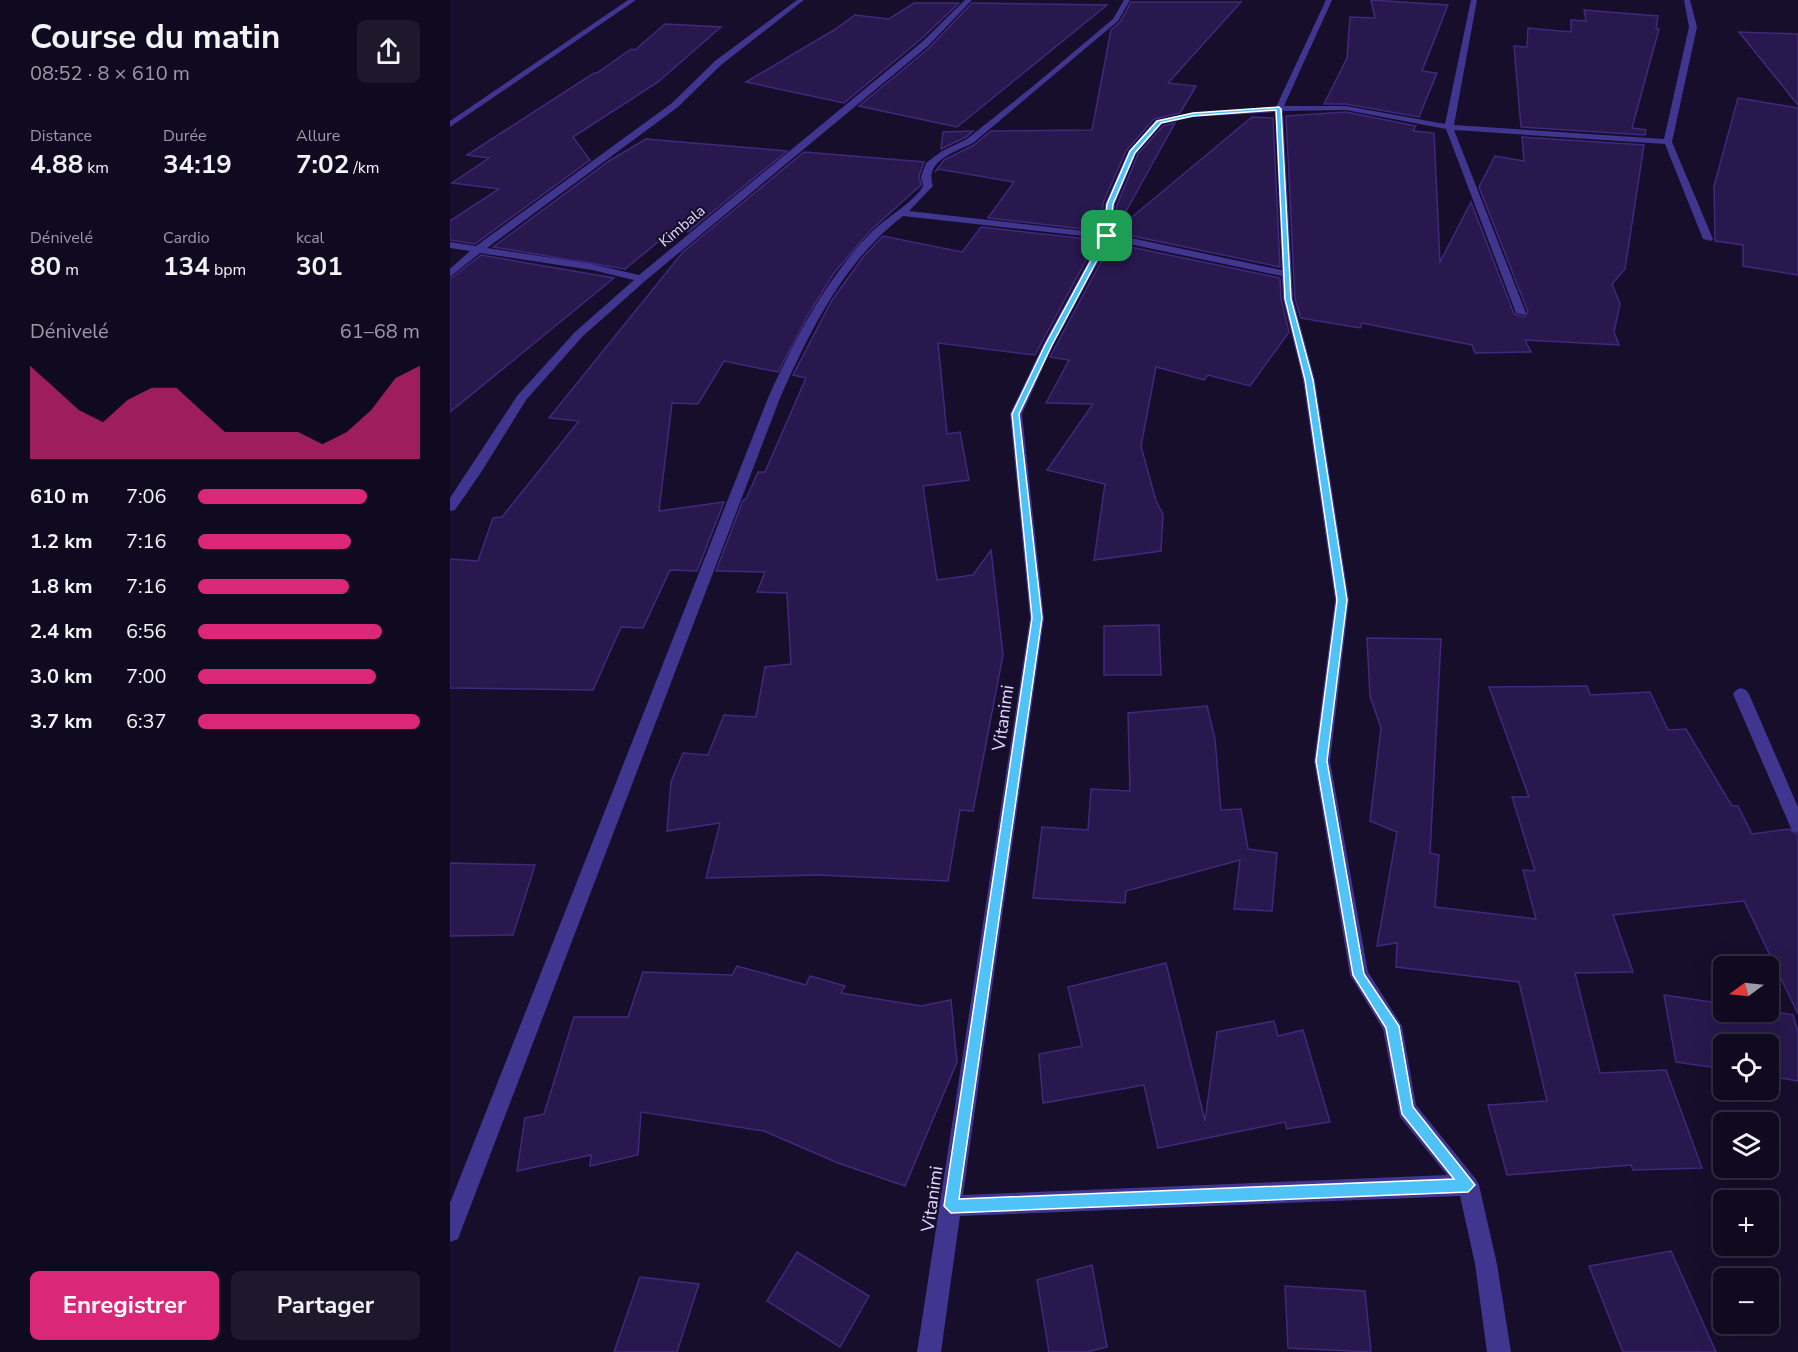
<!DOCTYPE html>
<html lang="fr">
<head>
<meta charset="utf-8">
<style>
	:root { --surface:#100a20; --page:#1e182d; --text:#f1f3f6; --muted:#9c9aa5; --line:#302b3e; --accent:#db2777 }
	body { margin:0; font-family:"Nunito Sans",sans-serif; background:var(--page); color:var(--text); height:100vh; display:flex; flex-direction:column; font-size:22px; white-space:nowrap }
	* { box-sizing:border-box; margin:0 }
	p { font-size:20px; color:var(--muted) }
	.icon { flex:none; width:33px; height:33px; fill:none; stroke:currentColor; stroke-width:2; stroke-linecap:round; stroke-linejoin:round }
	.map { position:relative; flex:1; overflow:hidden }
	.sheet { display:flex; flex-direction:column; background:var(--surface); width:450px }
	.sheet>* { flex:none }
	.needle { width:39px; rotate:255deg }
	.controls { position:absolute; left:1263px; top:956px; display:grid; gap:12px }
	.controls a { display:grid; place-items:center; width:66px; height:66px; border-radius:9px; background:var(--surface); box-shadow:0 6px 24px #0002,0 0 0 2px var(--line); font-size:30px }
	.pin { position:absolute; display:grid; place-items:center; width:51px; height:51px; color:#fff; margin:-26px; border-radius:12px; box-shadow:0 3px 9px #0006 }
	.round { display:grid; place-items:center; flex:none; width:63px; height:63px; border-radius:9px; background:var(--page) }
	.headline { display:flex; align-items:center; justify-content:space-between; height:102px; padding:0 30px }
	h1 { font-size:33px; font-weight:700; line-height:45px }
	.stats { display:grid; grid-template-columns:repeat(3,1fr); gap:9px; height:102px; padding:6px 30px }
	.stats div { display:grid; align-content:center }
	.stats b { font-size:26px; font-weight:700 }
	.stats small { font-size:16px; font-weight:400 }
	.stats p { font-size:16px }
	.chart { height:168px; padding:12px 30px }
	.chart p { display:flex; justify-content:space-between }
	.chart svg { width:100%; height:108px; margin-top:6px; fill:var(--accent); opacity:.7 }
	.button { display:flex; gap:12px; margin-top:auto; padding:12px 30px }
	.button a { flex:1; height:69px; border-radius:9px; background:var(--accent); color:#fff; font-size:24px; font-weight:700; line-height:69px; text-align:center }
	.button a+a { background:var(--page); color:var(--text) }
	ul { padding:0 30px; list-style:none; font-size:20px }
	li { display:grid; grid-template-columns:96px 72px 1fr; align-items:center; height:45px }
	li i { height:15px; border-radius:8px; background:var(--accent) }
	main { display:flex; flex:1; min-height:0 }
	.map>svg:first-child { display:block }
</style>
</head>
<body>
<main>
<section class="sheet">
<div class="headline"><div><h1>Course du matin</h1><p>08:52 · 8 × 610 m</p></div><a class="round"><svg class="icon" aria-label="share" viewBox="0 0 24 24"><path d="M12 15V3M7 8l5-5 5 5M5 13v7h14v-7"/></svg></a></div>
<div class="stats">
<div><p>Distance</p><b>4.88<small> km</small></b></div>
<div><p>Durée</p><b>34:19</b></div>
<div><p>Allure</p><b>7:02<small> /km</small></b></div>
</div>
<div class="stats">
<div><p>Dénivelé</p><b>80<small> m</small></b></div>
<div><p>Cardio</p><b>134<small> bpm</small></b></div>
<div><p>kcal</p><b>301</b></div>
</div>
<div class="chart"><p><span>Dénivelé</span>61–68 m</p>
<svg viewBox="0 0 160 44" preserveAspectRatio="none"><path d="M0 44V6L10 15L20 24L30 29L40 20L50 15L60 15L70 24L80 33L90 33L100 33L110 33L120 38L130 33L140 24L150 11L160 6V44z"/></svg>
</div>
<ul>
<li><b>610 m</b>7:06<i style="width:76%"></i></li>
<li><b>1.2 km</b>7:16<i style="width:69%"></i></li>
<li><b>1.8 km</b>7:16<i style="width:68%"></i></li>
<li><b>2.4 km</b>6:56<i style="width:83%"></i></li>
<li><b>3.0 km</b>7:00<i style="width:80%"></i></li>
<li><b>3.7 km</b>6:37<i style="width:100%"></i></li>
</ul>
<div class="button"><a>Enregistrer</a><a>Partager</a></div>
</section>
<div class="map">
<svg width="1348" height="1352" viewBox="0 0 1348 1352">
	<rect width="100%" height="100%" fill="#160e2b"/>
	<g fill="#28184e" stroke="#40287c" stroke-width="1.5">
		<path d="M921 0 998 5 972 71 987 73 969 117 896 104H874L897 58 900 17 925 18Z"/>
		<path d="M681 2H791L718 83 746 86 730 113 704 119 676 151 653 203 651 231 538 218 564 182 488 169 485 172 494 160 524 145 541 131 642 130 661 30 670 22Z"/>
		<path d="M464 3H509L470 40 394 103 296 82 384 30 405 15 439 19Z"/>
		<path d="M522 3 657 5 507 127 409 106 479 48Z"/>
		<path d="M1134 10 1208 16 1206 29H1209L1182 128 1196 130 1195 135 1071 127 1064 46 1077 47 1078 28 1121 32V20L1136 21Z"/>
		<path d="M215 24 271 27 208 82 123 137 140 160 25 244 0 240V221L49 189 2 183 39 158 17 155 144 73H147L181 49 185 50Z"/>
		<path d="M1289 32 1348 34V105Z"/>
		<path d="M1288 98 1348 108V275L1293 266V245L1265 241 1264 186Z"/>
		<path d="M896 112 966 126 963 131 984 133 990 262 1021 202 1064 314 1075 317 1078 312 1029 187 1045 156 1074 161 1072 137 1194 145 1175 269 1162 284 1170 304 1164 332 1169 345 1075 340 1081 352 1025 353 1022 345 912 323 910 328 851 318 845 299 836 116Z"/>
		<path d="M802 117 823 118 830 267 664 232Z"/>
		<path d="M725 123 665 231 667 205 688 154 713 126Z"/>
		<path d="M523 131 516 137 491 149 493 132Z"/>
		<path d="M196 139 337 151 238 232 230 224 175 269 43 247 159 161Z"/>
		<path d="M354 152 474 162 469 176 471 185 421 230 384 273 359 313 328 372 274 361 248 404 222 403 209 511 274 502 247 571 220 570 193 628 171 627 143 690 0 688V559L28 561 43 518 52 517 129 421 99 418 233 252Z"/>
		<path d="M531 227 647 240 585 355 488 343 497 434 510 432 519 480 473 486 487 580 523 575 541 550 553 655 523 811 510 810 498 881 368 875 256 878 270 823 217 831 221 782 233 753 258 755 274 715 306 717 315 667 341 664 337 593 307 592 315 572 266 571 293 500 296 499 308 472H315L356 378 343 375 382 300 414 256 433 236 512 252Z"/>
		<path d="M661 243 830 278 831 299 839 332 800 386 758 375 754 380 706 367 691 446 706 501 713 514 711 551 644 560 655 484 597 470 643 404 596 403 619 360 600 357Z"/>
		<path d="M31 255 164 278 0 412V279Z"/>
		<path d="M709 625 711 675H654V626Z"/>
		<path d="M917 638 991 639 980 853 989 855 985 907 1086 919 1073 870 1085 871 1062 797H1079L1039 687 1137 686 1140 695 1200 692 1218 730 1236 729 1282 806H1288L1302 834 1339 829 1348 835V1014L1294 901 1163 915 1183 972 1125 973 1150 1073 1216 1070 1252 1168 1183 1170 1181 1165 1057 1175 1038 1105 1097 1101 1069 982 946 967 947 943 927 946 947 832 920 821 931 728 920 696Z"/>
		<path d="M757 706 765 739 771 810 791 809 798 849 827 853 822 911 784 909 790 860 676 891 675 903 583 898 592 827 638 830 641 789 680 791 678 713Z"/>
		<path d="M0 863 85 865 63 935 0 936Z"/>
		<path d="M716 963 755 1121 767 1032 824 1021 828 1036 853 1030 880 1122 837 1129 835 1122 708 1148 694 1085 593 1103 589 1054 632 1046 618 987Z"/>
		<path d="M287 966 356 985 360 976 395 986 391 993 471 1006 501 1000 507 1062 455 1186 388 1163 314 1131 191 1112 188 1155 140 1166 141 1155 67 1171 75 1118 94 1114 124 1017H178L193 972 282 975Z"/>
		<path d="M1214 995 1274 1004V1011H1318L1343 1015 1348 1032V1081L1318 1076V1044H1274V1069L1226 1062Z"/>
		<path d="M1221 1251 1266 1352H1173L1139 1266Z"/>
		<path d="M347 1252 419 1296 390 1347 317 1301Z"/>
		<path d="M642 1265 657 1347 637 1352H599L587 1280Z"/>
		<path d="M190 1277 249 1284 227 1352H164Z"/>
		<path d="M835 1286 915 1291 921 1352 838 1348Z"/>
	</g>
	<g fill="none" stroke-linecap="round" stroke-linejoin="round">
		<g fill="#40358f" fill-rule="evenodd">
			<path d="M178 0H186L0 127V121Z"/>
			<path d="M347 0H354L271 65 228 107 37 248 142 264 189 275 472 42 515 0H522L478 46 195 281 133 336 76 400 30 474 5 510 0 511V498L67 396 125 332 184 280 142 270 30 253 0 277V269L20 251 0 248V242L26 246 222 103 265 61Z"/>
			<path d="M674 0H680L668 21 523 143C505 152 474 161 483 186L459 211 653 233 655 204 678 152 706 120 743 113 826 107 876 0H882L834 106H896L995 124 1021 0H1027L1004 125 1214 139 1239 27 1234 0H1240L1247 27 1222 142 1263 239 1261 241 1253 239 1215 144 1004 130 1076 313 1075 315 1066 313 996 129 896 110 833 111 843 299 865 380 899 600 880 761 918 972 952 1026 966 1105 1025 1178 1029 1185 1047 1264 1061 1352H1037L1025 1264 1010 1196 510 1216 491 1352H467L580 618 560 414 593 345 651 238 453 216C393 262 360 331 330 398L11 1231 8 1239 0 1242V1203L318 398C344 341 373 284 416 238 433 219 453 210 470 191L473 186 471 177 476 163 492 151 517 139 582 87 663 19ZM825 112 832 270 662 234 665 204 686 153 712 124 743 117ZM660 240 832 276 833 299 853 380 885 600 864 761 900 975 933 1029 950 1117 997 1175 513 1195 594 618 572 414 603 345Z"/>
			<path d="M1291 688 1296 690 1299 694 1348 807V833L1342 831 1340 826 1283 694 1286 690Z"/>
		</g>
	</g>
	<path fill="#4fc3f7" stroke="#fff" stroke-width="1.5" fill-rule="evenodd" d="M829 107 831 109 841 299 863 380 897 600 877 761 914 974 949 1026 963 1107 1025 1185 1018 1192 501 1213 494 1206 582 618 562 414 595 345 654 236 657 204 680 151 707 121 743 113ZM826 110 835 299 855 380 887 600 866 761 903 975 936 1028 952 1114 1004 1179 509 1199 592 618 569 414 602 345 660 236 663 204 685 153 711 123 743 116Z"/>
	<g text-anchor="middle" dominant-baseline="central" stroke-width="4.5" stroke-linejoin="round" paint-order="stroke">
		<g font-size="15" fill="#e0d8ff" stroke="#160e2b">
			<text transform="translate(232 226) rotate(-40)">Kimbala</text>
		</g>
		<g font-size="18" fill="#e0d8ff" stroke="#160e2b">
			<text transform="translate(553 718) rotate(-82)">Vitanimi</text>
			<text transform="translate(482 1199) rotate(-82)">Vitanimi</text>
		</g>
	</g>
</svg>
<div class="controls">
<a><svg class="needle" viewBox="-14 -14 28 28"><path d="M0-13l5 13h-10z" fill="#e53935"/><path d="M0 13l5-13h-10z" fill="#9c9aa5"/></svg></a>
<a><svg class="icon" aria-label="locate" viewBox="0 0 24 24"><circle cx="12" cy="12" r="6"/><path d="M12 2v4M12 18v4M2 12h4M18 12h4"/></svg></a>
<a><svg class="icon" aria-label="layers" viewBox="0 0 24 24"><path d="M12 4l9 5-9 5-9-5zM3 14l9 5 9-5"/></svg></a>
<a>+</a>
<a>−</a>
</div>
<div class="pin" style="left:657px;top:236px;background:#1e9e55"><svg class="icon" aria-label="arrive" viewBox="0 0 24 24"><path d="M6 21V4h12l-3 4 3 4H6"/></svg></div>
</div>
</main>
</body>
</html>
